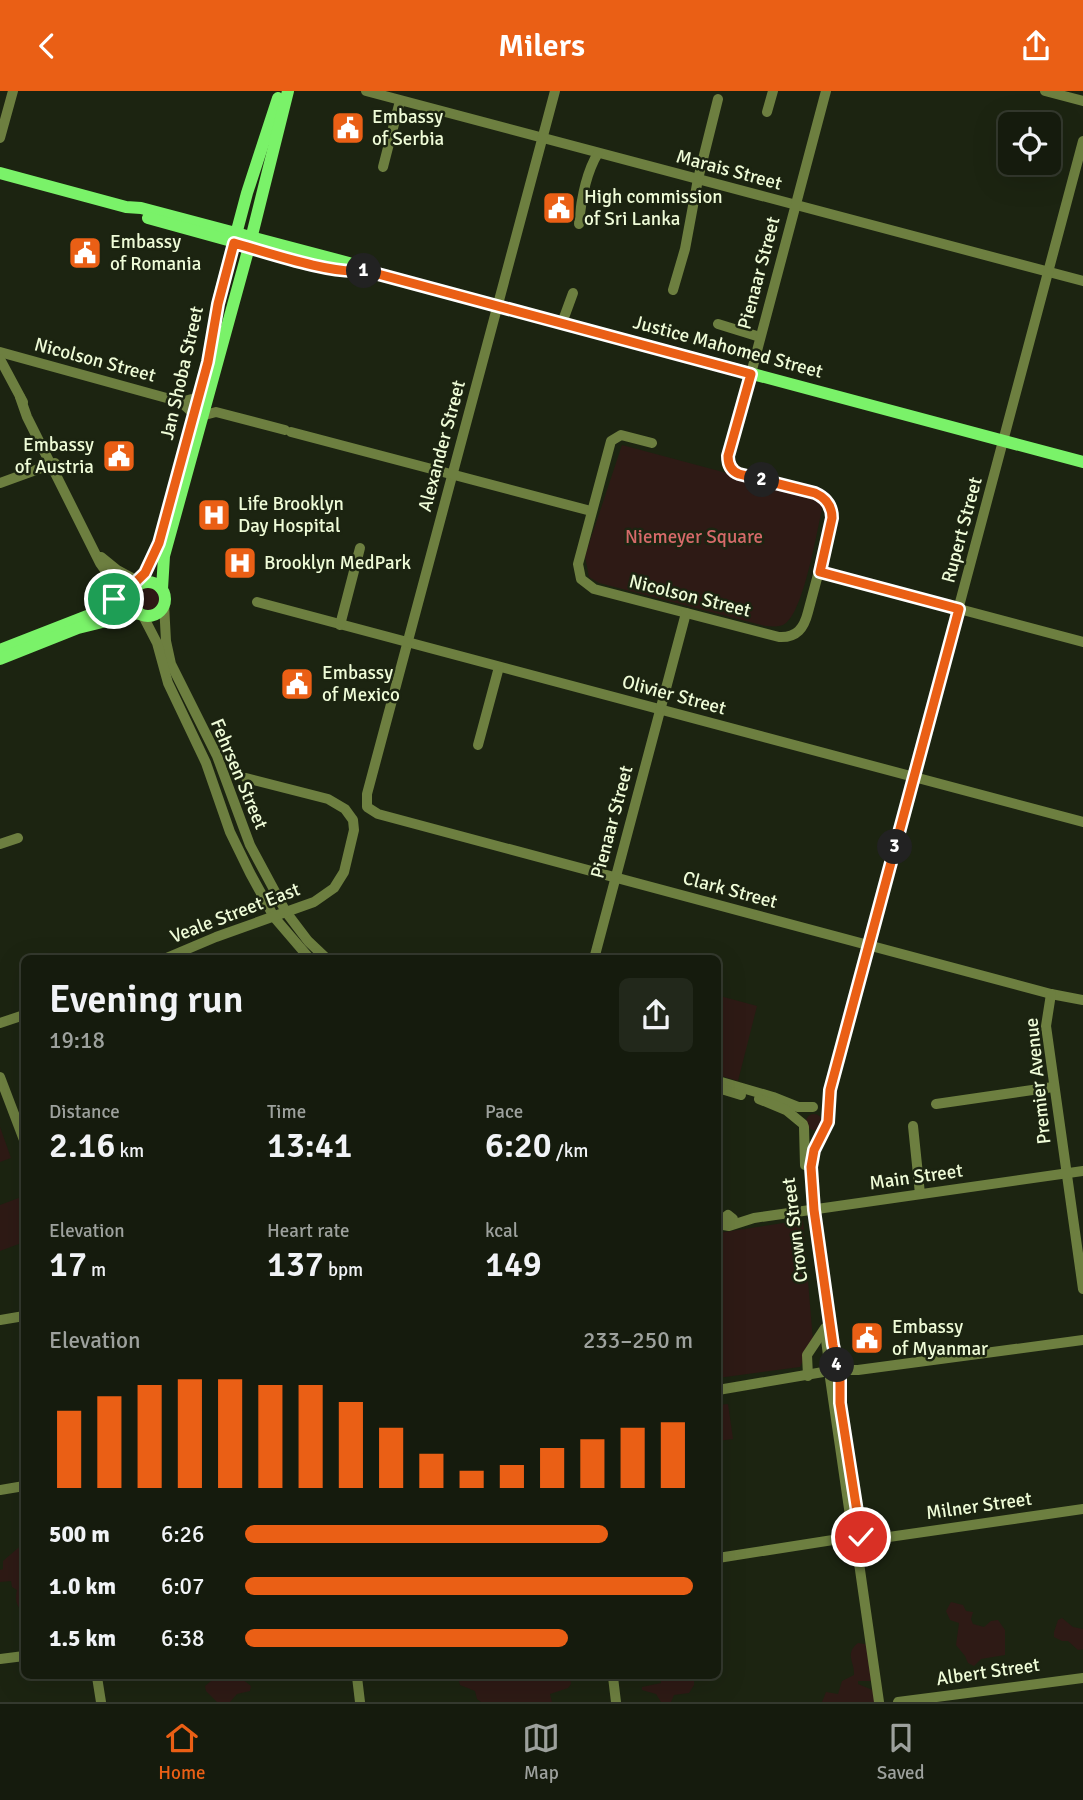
<!DOCTYPE html>
<html lang="en">
<head>
<meta charset="utf-8">
<style>
	:root { --surface:#151b0d; --page:#22281b; --text:#f1f3f6; --muted:#9da19d; --line:#34392e; --accent:#ea5f15 }
	body { margin:0; font-family:Signika,sans-serif; background:var(--page); color:var(--text); height:100vh; display:flex; flex-direction:column; font-size:26px; white-space:nowrap }
	* { box-sizing:border-box; margin:0 }
	p { font-size:23px; color:var(--muted) }
	.icon { flex:none; width:38px; height:38px; fill:none; stroke:currentColor; stroke-width:2; stroke-linecap:round; stroke-linejoin:round }
	.map { position:relative; flex:1; overflow:hidden }
	.drawer { position:absolute; left:21px; top:864px; width:700px; height:724px; display:flex; flex-direction:column; background:var(--surface); border-radius:10px; box-shadow:0 7px 28px #0002,0 0 0 2px var(--line) }
	.drawer>* { flex:none }
	.tools { position:absolute; left:998px; top:21px; display:grid; gap:14px }
	.tools a { display:grid; place-items:center; width:63px; height:63px; border-radius:10px; background:var(--surface); box-shadow:0 7px 28px #0002,0 0 0 2px var(--line); font-size:35px }
	.pin { position:absolute; display:grid; place-items:center; width:60px; height:60px; color:#fff; margin:-30px; border:4px solid #fff; border-radius:50%; box-shadow:0 2px 7px #0007 }
	.km { position:absolute; width:35px; height:35px; margin:-18px; border-radius:50%; background:#222; color:#fff; font-size:19px; line-height:35px; text-align:center }
	.round { display:grid; place-items:center; flex:none; width:74px; height:74px; border-radius:10px; background:var(--page) }
	.summary { display:flex; align-items:center; justify-content:space-between; height:119px; padding:0 28px }
	h1 { font-size:38px; font-weight:600; line-height:52px }
	.stats { display:grid; grid-template-columns:repeat(3,1fr); gap:10px; height:119px; padding:7px 28px }
	.stats div { display:grid; align-content:center }
	.stats b { font-size:35px; font-weight:600 }
	.stats small { font-size:19px; font-weight:400 }
	.stats p { font-size:19px }
	.chart { height:196px; padding:14px 28px }
	.chart p { display:flex; justify-content:space-between }
	.chart svg { width:100%; height:126px; margin-top:7px; stroke:var(--accent); stroke-width:6 }
	ul { padding:0 28px; list-style:none; font-size:23px }
	li { display:grid; grid-template-columns:112px 84px 1fr; align-items:center; height:52px }
	li i { height:18px; border-radius:9px; background:var(--accent) }
	header { display:flex; justify-content:space-between; align-items:center; height:91px; padding:0 28px; background:var(--accent); color:#fff; font-size:32px; font-weight:600 }
	.dock { display:flex; justify-content:space-around; align-items:center; height:98px; border-top:2px solid var(--line); background:var(--surface); font-size:19px; color:var(--muted) }
	.dock a { display:grid; justify-items:center; gap:4px }
	.dock .active { color:var(--accent) }
	.map>svg:first-child { display:block }
</style>
</head>
<body>
<header><svg class="icon" aria-label="back" viewBox="0 0 24 24"><path d="M15 5l-7 7 7 7"/></svg>Milers<svg class="icon" aria-label="share" viewBox="0 0 24 24"><path d="M12 15V3M7 8l5-5 5 5M5 13v7h14v-7"/></svg></header>
<div class="map">
<svg width="1083" height="1611" viewBox="0 0 1083 1611">
	<rect width="100%" height="100%" fill="#1c2411"/>
	<g fill="#2e1a15">
		<path d="M622 354 824 408C818 434 805 517 786 532 780 537 772 535 765 535L599 492 589 486 585 465Z"/>
		<circle cx="149" cy="506" r="13"/>
		<path d="M720 905 757 915 738 990 718 984V913Z"/>
		<circle cx="814" cy="1031" r="8"/>
		<path d="M0 1036 11 1067 0 1071Z"/>
		<path d="M24 1105V1151L0 1160V1114Z"/>
		<path d="M803 1129 813 1250 800 1276 718 1287V1142Z"/>
		<path d="M728 1313 733 1348 718 1350V1314Z"/>
		<path d="M24 1452V1521C16 1516 15 1509 17 1499L12 1496 11 1490 0 1491V1479L3 1478V1470Z"/>
		<path d="M951 1511 963 1514 966 1520 973 1521 971 1528 973 1533 984 1536 991 1530 998 1529 1005 1539V1564L981 1568 974 1575 968 1572 965 1565 956 1554 959 1532 950 1529 946 1520Z"/>
		<path d="M1062 1527 1073 1536 1083 1538V1558L1078 1559 1068 1550H1062L1054 1546V1541L1058 1529Z"/>
		<path d="M858 1552 870 1554 873 1590H858V1593L875 1600 874 1611H822L826 1601 838 1603 842 1590 854 1584C855 1571 844 1563 858 1552Z"/>
		<path d="M216 1586 242 1588 251 1595 250 1600 237 1603 230 1611H217L206 1600 205 1595Z"/>
		<path d="M466 1586 479 1588 480 1586H570L571 1593 568 1597 550 1603 552 1611H481L477 1608 475 1600 460 1594 459 1590Z"/>
		<path d="M660 1586H697L694 1588V1594L689 1602 674 1604 671 1611H661L656 1603 642 1599V1596L661 1592Z"/>
	</g>
	<g fill="none" stroke-linecap="round" stroke-linejoin="round">
		<g stroke="#6d7f40" stroke-width="10">
			<path d="M366 0 1083 190"/>
			<path d="M555 0 367 703V716L378 723 1051 903 1083 909"/>
			<path d="M1045 0 1083 10"/>
			<path d="M767 21 773 0"/>
			<path d="M0 47 13 0"/>
			<path d="M383 76 400 10"/>
			<path d="M579 133C581 109 586 82 598 62"/>
			<path d="M673 199 685 158 698 88 718 8"/>
			<path d="M562 232 573 202"/>
			<path d="M718 233 760 246"/>
			<path d="M0 261 181 311 194 323"/>
			<path d="M0 268 23 311"/>
			<path d="M20 306 27 326 100 472 115 493 131 509"/>
			<path d="M181 311 199 306"/>
			<path d="M201 325 216 321 285 339"/>
			<path d="M291 341 591 420"/>
			<path d="M652 352 621 344 611 350 578 473 581 488 594 498 779 546C797 547 804 537 808 521L831 435V419L825 409 815 403 739 383 733 380 728 369 826 0"/>
			<path d="M0 392 55 372"/>
			<path d="M101 466 117 479 141 492"/>
			<path d="M820 481 1083 551"/>
			<path d="M257 511 1083 731"/>
			<path d="M164 513 166 550 171 573 217 665 250 754 286 821 308 850 327 868"/>
			<path d="M142 523 157 552 168 592 206 672 230 741 250 782 274 826 310 868"/>
			<path d="M340 534 360 457"/>
			<path d="M478 654 499 576"/>
			<path d="M0 753 18 747"/>
			<path d="M164 868 216 846 314 811 334 797 344 781 354 739 353 729 345 718 328 708 246 687"/>
			<path d="M594 868 686 522"/>
			<path d="M1051 903 1046 935 1083 1198"/>
			<path d="M0 932 24 924"/>
			<path d="M0 986 24 1049"/>
			<path d="M718 990 773 1006 798 1016H813"/>
			<path d="M718 997 741 1004"/>
			<path d="M759 1008 786 1019 803 1033"/>
			<path d="M936 1013 1053 996"/>
			<path d="M828 1026 830 999 1083 50"/>
			<path d="M913 1035 920 1103"/>
			<path d="M804 1036 805 1074"/>
			<path d="M825 1037 814 1059 811 1076 814 1119 838 1278"/>
			<path d="M718 1133 729 1135 754 1127 1083 1080"/>
			<path d="M725 1134 723 1128 728 1124 733 1128V1133"/>
			<path d="M0 1229 24 1225"/>
			<path d="M826 1249 830 1279"/>
			<path d="M839 1279H858L1083 1249"/>
			<path d="M808 1285 807 1264 825 1237 831 1236"/>
			<path d="M830 1287 853 1445"/>
			<path d="M839 1287 840 1308"/>
			<path d="M718 1299 829 1280"/>
			<path d="M0 1399 24 1395"/>
			<path d="M861 1450 1083 1418"/>
			<path d="M854 1451 858 1465 879 1611"/>
			<path d="M718 1467 852 1446"/>
			<path d="M0 1568 24 1565"/>
			<path d="M97 1586 101 1611"/>
			<path d="M357 1586 360 1611"/>
			<path d="M613 1586 616 1611"/>
			<path d="M898 1611 1083 1587"/>
		</g>
		<g stroke="#7af269" stroke-width="12">
			<path d="M0 82 126 116 141 117 349 172 363 179 1083 371"/>
			<path d="M148 127 329 177 360 180"/>
			<path d="M207 274 219 207 247 102 278 7"/>
			<path d="M110 487 114 504 110 515"/>
			<path d="M143 491 145 482 160 450"/>
			<circle cx="148" cy="508" r="17"/>
			<path d="M162 498 164 465 249 156 288 0"/>
			<path d="M0 559 110 516 145 482"/>
			<path d="M0 568 78 537 139 522"/>
		</g>
	</g>
	<g fill="none" stroke-linecap="round" stroke-linejoin="round">
		<defs>
			<path id="route" d="M114 508 110 516 145 482 159 452 208 271 218 213 234 152C263 160 336 185 363 179L751 283 728 365C728 374 731 380 739 383L815 402C826 407 832 415 832 427L820 481 959 518 830 999 828 1031 814 1059 811 1076 814 1119 833 1254 840 1282V1312L861 1446"/>
		</defs>
		<use href="#route" stroke="#fff" stroke-width="14"/>
		<use href="#route" stroke="#ea5f15" stroke-width="9"/>
	</g>
	<defs>
		<symbol id="civic-square" viewBox="-11 -11 22 22"><rect x="-9" y="-9" width="18" height="18" rx="4" fill="#ea5f15" stroke="#1c2411"/><path d="M-.6-6.5H3V-4.5H.6V-3L4-1V1h2V6H-6V1h2V-1L-.6-3ZM-1.2 2.5V6h2.4V2.5Z" fill="#fff"/></symbol>
		<symbol id="hospital-square" viewBox="-11 -11 22 22"><rect x="-9" y="-9" width="18" height="18" rx="4" fill="#ea5f15" stroke="#1c2411"/><path d="M-5-5h3v3.5h4V-5h3V5h-3V1.5h-4V5h-3Z" fill="#fff"/></symbol>
	</defs>
	<g fill-rule="evenodd">
		<use href="#civic-square" x="329" y="18" width="38" height="38"/>
		<use href="#civic-square" x="540" y="98" width="38" height="38"/>
		<use href="#civic-square" x="66" y="143" width="38" height="38"/>
		<use href="#civic-square" x="100" y="346" width="38" height="38"/>
		<use href="#hospital-square" x="195" y="405" width="38" height="38"/>
		<use href="#hospital-square" x="221" y="453" width="38" height="38"/>
		<use href="#civic-square" x="278" y="574" width="38" height="38"/>
		<use href="#civic-square" x="848" y="1228" width="38" height="38"/>
	</g>
	<g text-anchor="middle" dominant-baseline="central" stroke-width="5" stroke-linejoin="round" paint-order="stroke">
		<g font-size="19" fill="#effcd8" stroke="#1c2411" text-anchor="start">
			<text x="372" y="26">Embassy<tspan x="372" dy="22">of Serbia</tspan></text>
			<text x="584" y="106">High commission<tspan x="584" dy="22">of Sri Lanka</tspan></text>
			<text x="110" y="151">Embassy<tspan x="110" dy="22">of Romania</tspan></text>
			<text x="94" y="354" text-anchor="end">Embassy<tspan x="94" dy="22">of Austria</tspan></text>
			<text x="238" y="413">Life Brooklyn<tspan x="238" dy="22">Day Hospital</tspan></text>
			<text x="264" y="472">Brooklyn MedPark</text>
			<text x="322" y="582">Embassy<tspan x="322" dy="22">of Mexico</tspan></text>
			<text x="892" y="1236">Embassy<tspan x="892" dy="22">of Myanmar</tspan></text>
		</g>
		<g font-size="19" fill="#effcd8" stroke="#1c2411">
			<text transform="translate(729 79) rotate(15)">Marais Street</text>
			<text transform="translate(759 182) rotate(-75)">Pienaar Street</text>
			<text transform="translate(728 256) rotate(15)">Justice Mahomed Street</text>
			<text transform="translate(95 269) rotate(15)">Nicolson Street</text>
			<text transform="translate(182 282) rotate(-77)">Jan Shoba Street</text>
			<text transform="translate(442 355) rotate(-75)">Alexander Street</text>
			<text transform="translate(962 439) rotate(-75)">Rupert Street</text>
			<text transform="translate(690 505) rotate(14)">Nicolson Street</text>
			<text transform="translate(674 604) rotate(15)">Olivier Street</text>
			<text transform="translate(239 683) rotate(67)">Fehrsen Street</text>
			<text transform="translate(612 731) rotate(-75)">Pienaar Street</text>
			<text transform="translate(730 799) rotate(15)">Clark Street</text>
			<text transform="translate(235 822) rotate(-21)">Veale Street East</text>
			<text transform="translate(1038 990) rotate(-96)">Premier Avenue</text>
			<text transform="translate(916 1086) rotate(-8)">Main Street</text>
			<text transform="translate(795 1139) rotate(-97)">Crown Street</text>
			<text transform="translate(979 1415) rotate(-8)">Milner Street</text>
			<text transform="translate(988 1581) rotate(-8)">Albert Street</text>
		</g>
		<g font-size="19" fill="#d66a6a" stroke="#1c2411">
			<text x="694" y="446">Niemeyer Square</text>
		</g>
	</g>
</svg>
<div class="tools">
<a><svg class="icon" aria-label="locate" viewBox="0 0 24 24"><circle cx="12" cy="12" r="6"/><path d="M12 2v4M12 18v4M2 12h4M18 12h4"/></svg></a>
</div>
<div class="pin" style="left:114px;top:508px;background:#1e9e55"><svg class="icon" aria-label="arrive" viewBox="0 0 24 24"><path d="M6 21V4h12l-3 4 3 4H6"/></svg></div>
<div class="pin" style="left:861px;top:1446px;background:#d93025"><svg class="icon" aria-label="check" viewBox="0 0 24 24"><path d="M5 12l5 5 9-10"/></svg></div>
<b class="km" style="left:364px;top:180px">1</b>
<b class="km" style="left:762px;top:389px">2</b>
<b class="km" style="left:895px;top:756px">3</b>
<b class="km" style="left:837px;top:1274px">4</b>
<section class="drawer">
<div class="summary"><div><h1>Evening run</h1><p>19:18</p></div><a class="round"><svg class="icon" aria-label="share" viewBox="0 0 24 24"><path d="M12 15V3M7 8l5-5 5 5M5 13v7h14v-7"/></svg></a></div>
<div class="stats">
<div><p>Distance</p><b>2.16<small> km</small></b></div>
<div><p>Time</p><b>13:41</b></div>
<div><p>Pace</p><b>6:20<small> /km</small></b></div>
</div>
<div class="stats">
<div><p>Elevation</p><b>17<small> m</small></b></div>
<div><p>Heart rate</p><b>137<small> bpm</small></b></div>
<div><p>kcal</p><b>149</b></div>
</div>
<div class="chart"><p><span>Elevation</span>233–250 m</p>
<svg viewBox="0 0 160 44" preserveAspectRatio="none"><path d="M5 44V17M15 44V12M25 44V8M35 44V6M45 44V6M55 44V8M65 44V8M75 44V14M85 44V23M95 44V32M105 44V38M115 44V36M125 44V30M135 44V27M145 44V23M155 44V21"/></svg>
</div>
<ul>
<li><b>500 m</b>6:26<i style="width:81%"></i></li>
<li><b>1.0 km</b>6:07<i style="width:100%"></i></li>
<li><b>1.5 km</b>6:38<i style="width:72%"></i></li>
</ul>
</section>
</div>
<nav class="dock">
<a class="active"><svg class="icon" aria-label="home" viewBox="0 0 24 24"><path d="M3 11l9-7 9 7M6 9v11h12V9"/></svg>Home</a>
<a><svg class="icon" aria-label="map" viewBox="0 0 24 24"><path d="M3 6l6-2 6 2 6-2v14l-6 2-6-2-6 2zM9 4v14M15 6v14"/></svg>Map</a>
<a><svg class="icon" aria-label="saved" viewBox="0 0 24 24"><path d="M7 4h10v16l-5-4-5 4z"/></svg>Saved</a>
</nav>
</body>
</html>
